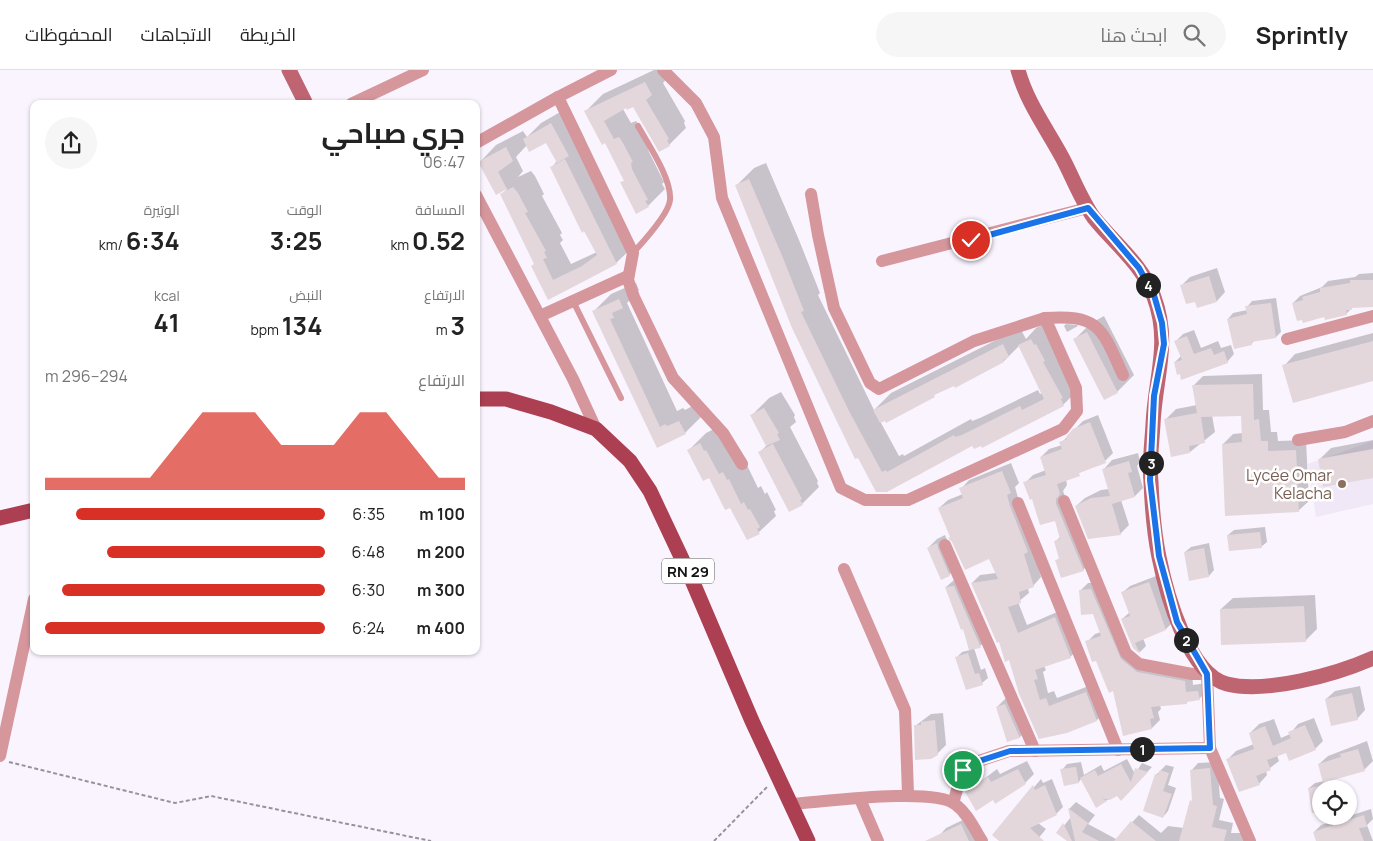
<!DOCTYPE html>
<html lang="ar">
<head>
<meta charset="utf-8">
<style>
	:root { --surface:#fff; --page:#f6f6f6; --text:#222; --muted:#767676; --line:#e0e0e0; --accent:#d93025 }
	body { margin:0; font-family:Manrope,Cairo,sans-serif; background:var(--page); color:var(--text); direction:rtl; height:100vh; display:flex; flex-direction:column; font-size:19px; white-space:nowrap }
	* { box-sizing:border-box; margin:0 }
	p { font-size:16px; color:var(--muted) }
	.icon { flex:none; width:28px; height:28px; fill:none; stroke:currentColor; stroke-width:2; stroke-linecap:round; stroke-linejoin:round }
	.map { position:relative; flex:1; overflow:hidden; direction:ltr }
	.side { position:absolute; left:30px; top:30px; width:450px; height:555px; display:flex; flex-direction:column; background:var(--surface); border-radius:10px; box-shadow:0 1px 4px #0004; direction:rtl }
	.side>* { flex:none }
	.tools { position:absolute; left:1312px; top:710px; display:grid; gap:10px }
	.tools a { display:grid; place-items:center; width:45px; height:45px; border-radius:50%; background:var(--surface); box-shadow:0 1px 4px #0004; font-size:25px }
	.pin { position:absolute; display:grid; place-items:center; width:42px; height:42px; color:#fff; margin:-21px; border:2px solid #fff; border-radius:50%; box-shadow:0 1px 5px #0007 }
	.km { position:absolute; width:25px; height:25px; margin:-12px; border-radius:50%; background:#222; color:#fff; font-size:14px; line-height:25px; text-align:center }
	.round { display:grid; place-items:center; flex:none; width:52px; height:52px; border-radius:26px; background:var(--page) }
	.head { display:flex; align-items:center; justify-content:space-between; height:85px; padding:0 15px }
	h1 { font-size:28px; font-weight:700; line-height:38px }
	.stats { display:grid; grid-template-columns:repeat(3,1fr); gap:8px; height:85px; padding:5px 15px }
	.stats div { display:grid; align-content:center }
	.stats b { font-size:25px; font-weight:700 }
	.stats small { font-size:14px; font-weight:400 }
	.stats p { font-size:14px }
	.chart { height:140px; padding:10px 15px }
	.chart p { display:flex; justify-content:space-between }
	.chart svg { width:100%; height:90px; margin-top:5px; fill:var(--accent); opacity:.7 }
	ul { padding:0 15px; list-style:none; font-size:16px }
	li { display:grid; grid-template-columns:80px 60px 1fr; align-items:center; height:38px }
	li i { height:12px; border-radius:6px; background:var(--accent) }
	header { display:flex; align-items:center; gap:30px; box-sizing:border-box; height:70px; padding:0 25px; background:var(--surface); border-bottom:1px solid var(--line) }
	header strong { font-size:24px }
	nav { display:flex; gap:28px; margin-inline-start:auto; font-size:18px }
	.search { width:350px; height:45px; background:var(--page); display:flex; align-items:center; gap:12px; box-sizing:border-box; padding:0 18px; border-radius:28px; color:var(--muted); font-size:19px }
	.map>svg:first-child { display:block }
</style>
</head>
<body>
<header>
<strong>Sprintly</strong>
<div class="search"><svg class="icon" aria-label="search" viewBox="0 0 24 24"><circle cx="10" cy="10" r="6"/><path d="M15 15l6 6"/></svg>ابحث هنا</div>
<nav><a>الخريطة</a><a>الاتجاهات</a><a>المحفوظات</a></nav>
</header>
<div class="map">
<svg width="1373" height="771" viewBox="0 0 1373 771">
	<rect width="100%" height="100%" fill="#faf4fe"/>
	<path fill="#f0e7f7" d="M1373 371V434L1316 447 1308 394Z"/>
	<g fill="#0003" fill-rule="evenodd">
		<path d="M654 0H664L668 7 663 13 685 51 684 53 686 58 669 75 634 35 623 39 631 53 636 51 640 56 649 82 664 112 662 114 665 119 648 136 622 113 625 110 606 71 586 41 603 24Z"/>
		<path d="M569 37 585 69 582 72 633 177 616 193 548 229 535 194 502 124 507 119 480 92 496 75 523 61 527 67 541 53ZM547 71 557 91 552 97 597 182 571 194 560 173 563 170 560 165 562 163 542 126 544 124 535 106 531 101 518 107 523 101 516 87 527 75Z"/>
		<path d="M766 93 799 170 820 223 818 225 874 340 891 323 1020 258 1026 269 1036 258 1048 252 1080 318 1063 335 973 374 886 421 737 115 754 98ZM1020 275 1042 323 1040 324 1038 320 980 348 972 351 971 349 904 386 903 384 899 386 880 351 1004 291Z"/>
		<path d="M1217 198 1225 222 1217 231 1196 230 1182 215 1190 207Z"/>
		<path d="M1373 203V236L1353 237 1346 244 1325 246 1293 233 1300 226 1322 217 1328 211 1355 207 1359 204Z"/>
		<path d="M636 213 639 220 627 233 677 341 683 338 685 340 696 334 702 346 685 363 657 376 594 241 611 224Z"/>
		<path d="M1276 228 1281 262 1276 267 1255 270 1251 274 1228 249 1233 243 1247 240V237L1252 231Z"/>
		<path d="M1104 246 1134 305 1117 322 1074 270 1091 253Z"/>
		<path d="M1066 254 1077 255 1078 256 1067 262 1064 256Z"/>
		<path d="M1194 260 1201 278 1218 271 1221 278 1231 275 1234 284 1227 292H1175L1181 286 1176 271 1183 264Z"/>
		<path d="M1373 263V309L1284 296 1295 284Z"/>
		<path d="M1262 304 1263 340H1269L1271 362H1277L1278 371 1306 370 1309 431 1298 441 1223 374 1233 364 1243 363 1242 344 1212 345 1215 362 1190 382 1166 349 1176 339 1197 335 1193 316 1203 306Z"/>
		<path d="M781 322 795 345 794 347 796 352 790 357 818 411 817 413 819 417 802 434 760 382 767 375 752 345 769 328Z"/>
		<path d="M1098 345 1113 383 1105 391 1066 409 1067 415 1063 421 1091 492 1083 500 1057 491 1060 487 1055 472 1061 466 1056 449 1033 427 1025 413 1033 405 1046 400 1041 387 1049 379 1062 375 1061 373 1083 351Z"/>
		<path d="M718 357 746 393 758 418 761 416 765 424 767 422 776 440 774 441 776 446 759 462 747 468 731 436 689 380 706 363Z"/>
		<path d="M1373 370V407L1320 389 1331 378Z"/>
		<path d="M1138 383 1140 392 1137 396 1143 418 1135 426 1121 430 1129 455 1120 464 1076 436 1085 428 1101 420 1109 419 1104 399 1112 390Z"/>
		<path d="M1011 393 1019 413 1015 417 1041 507 1033 516 1028 518 1029 523 1018 532 1027 555 1064 539 1079 579 1070 587 1044 596 1046 600 1043 602 1048 623 1054 621 1057 628 1094 614 1105 642 1097 650 1066 661 1039 668 1010 589 972 513 980 505 996 503 990 488 951 467 939 438 948 430 963 424 961 419 969 410Z"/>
		<path d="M1265 457 1267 472 1261 477 1228 465 1234 460Z"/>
		<path d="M945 465 957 496 949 505 928 478 937 469Z"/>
		<path d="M1209 473 1214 500 1209 506 1185 482 1191 477Z"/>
		<path d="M1156 506 1173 552 1166 559 1143 568 1146 576 1140 582 1134 577 1122 549 1130 542 1122 523 1130 516Z"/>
		<path d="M954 510 988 569 980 576 974 578 981 600 985 598 988 608 982 613 957 587 962 582 970 580 964 557 946 517Z"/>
		<path d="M1099 512 1126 578 1142 593 1192 603 1193 615 1206 613 1207 621 1199 629 1160 635 1161 639 1158 642 1160 650 1152 658 1124 664 1114 619 1087 572 1095 564 1101 562 1094 543 1080 521 1088 513Z"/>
		<path d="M1315 525 1317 559 1305 571 1221 539 1233 528Z"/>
		<path d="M1360 616 1365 640 1357 649 1326 629 1335 621Z"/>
		<path d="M1006 628 1028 658 1020 667 1008 670 997 637Z"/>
		<path d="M943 643 946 675 937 684 915 656 931 644Z"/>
		<path d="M1314 648 1323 671 1315 679 1286 681 1277 685 1279 691 1266 701 1267 705 1259 714 1228 689 1236 681 1254 674 1250 663 1259 654 1274 649 1281 668 1290 664 1298 654Z"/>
		<path d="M1367 671 1373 691 1364 700 1331 709 1333 719H1321V741L1313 742 1309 718 1315 713 1324 711 1319 694 1328 686Z"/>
		<path d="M1127 689 1135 704 1142 693 1152 697 1121 729 1117 725 1096 736 1081 709 1079 712 1062 700 1067 694 1081 692 1084 705 1101 695 1104 701Z"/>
		<path d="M1027 691 1034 704 1025 713 993 728 967 722 997 699 1000 704Z"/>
		<path d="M1217 692 1220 728 1224 729 1219 750 1233 753 1231 763H1248L1249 771H1069L1058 763 1071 747 1069 739 1076 732 1095 745 1088 754 1116 769 1139 745 1161 763 1168 756 1184 758 1193 728 1191 701 1198 693Z"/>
		<path d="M1166 695 1174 697 1168 715 1176 718 1168 741 1163 747 1156 705Z"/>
		<path d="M1041 709 1043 713 1052 709 1063 737 1056 744 1038 753 1046 759 1037 770 1039 771H1001L994 765Z"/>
		<path d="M1371 739 1373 749 1367 755 1373 771H1317L1314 762 1321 755Z"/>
		<path d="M969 747 981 771H941L939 766 946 758Z"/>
	</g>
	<g fill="#e4d7db">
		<path d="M645 12 652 25 646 30 669 69 667 70 670 76 659 82 633 37 627 40 626 38 604 51 614 69 619 67 623 73 633 92 631 93 632 99 648 130 645 131 649 137 636 144 620 112 624 111 605 73 602 75 584 41Z"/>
		<path d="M551 53 569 86 557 93 546 73 529 82 523 69Z"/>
		<path d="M506 77 513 91 498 102 507 119 496 125 478 92Z"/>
		<path d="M565 89 617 194 548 230 531 196 534 194 500 124 513 117 518 123 528 142 525 143 546 181 544 182 547 188 543 189 553 210 582 196 597 185 584 161 582 163 550 97Z"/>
		<path d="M749 109 783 188 804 241 801 242 849 341 882 402 886 400 887 402 954 365 955 367 962 365 1020 336 1022 340 1044 329 1018 275 1031 269 1034 275 1036 274 1045 291 1043 292 1063 328 1061 329 1064 336 982 378 981 376 974 379 972 376 887 422H876L858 388 855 389 792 258 735 115Z"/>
		<path d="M1209 206 1217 232 1197 238 1195 232 1186 234 1180 215Z"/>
		<path d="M1350 210H1373V237L1351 238 1352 240H1346L1347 245 1334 248 1325 250 1324 247 1303 253 1302 250 1297 251 1292 233 1303 230 1302 227 1320 222V218L1350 213Z"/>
		<path d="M619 229 623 238 612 243 614 248 610 249 660 357 665 354 667 356 679 351 686 364 657 378 592 241Z"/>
		<path d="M1271 233 1276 268 1251 272 1252 275 1234 279 1227 249 1247 244 1245 236Z"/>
		<path d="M1087 262 1118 323 1104 330 1073 269Z"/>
		<path d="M1187 266 1194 284 1211 278 1214 285 1224 281 1228 293 1181 310 1180 304 1177 305 1174 292 1182 290 1174 271Z"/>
		<path d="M1373 271V311L1293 333 1282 295Z"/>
		<path d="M1003 274 1009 287 1003 290 1004 292 955 318 954 316 934 325 935 327 886 353 885 351 880 353 873 340Z"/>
		<path d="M1253 314 1254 350 1259 349 1261 371H1268V381L1296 380 1299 442 1225 446 1222 374 1242 372 1241 346 1201 347 1205 373 1189 376 1190 383 1171 387 1164 349 1197 343 1192 315Z"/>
		<path d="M764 338 779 363 777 364 780 370 766 376 750 345Z"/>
		<path d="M1090 352 1106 393 1079 403 1080 406 1057 414 1060 424 1056 429V434L1084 501 1061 508 1055 490 1059 489 1054 471 1060 469 1055 451 1040 455 1032 429 1030 430 1023 412 1046 405 1040 387 1062 379 1059 372 1067 369 1066 367 1073 359Z"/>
		<path d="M700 373 704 381 706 380 719 404 723 402 727 410 729 409 741 434 744 432 748 440 750 439 760 457 757 459 760 464 747 470 730 438 725 440 709 408 703 411 687 380Z"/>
		<path d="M773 374 802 429 800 430 803 435 789 442 758 382Z"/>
		<path d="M1373 379V408L1323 417 1318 389Z"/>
		<path d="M1129 391 1132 402 1128 403 1135 427 1112 434 1121 465 1088 469 1075 436 1091 428 1110 426 1102 399Z"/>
		<path d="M1002 401 1011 423 1007 425 1010 436 1028 482 1024 484 1034 517 1019 522 1021 533 1008 537 1018 563 1055 547 1071 588 1035 600 1038 609 1034 610 1040 630 1046 628 1049 636 1086 622 1097 651 1067 663 1039 669 1019 624 1009 590 1005 592 999 572 997 573 971 513 998 509 989 489 965 500 952 472 948 468 950 467 938 438 963 428 959 418Z"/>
		<path d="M1260 462 1262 478 1229 481 1227 465Z"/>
		<path d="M937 473 938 478 950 506 941 510 927 478Z"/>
		<path d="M1204 478 1209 507 1189 511 1184 482Z"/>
		<path d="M1149 512 1166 560 1135 573 1140 584 1133 578 1121 549 1130 546 1121 522Z"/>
		<path d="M954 516 981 578 969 580 963 559 961 560 945 517Z"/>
		<path d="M1091 519 1121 589 1137 602 1185 611 1186 622 1198 621 1200 630 1187 632V634L1151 637 1154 648 1150 649 1152 659 1123 666 1113 621 1109 623 1096 591 1092 592 1085 571 1101 566 1093 544 1081 545 1079 520Z"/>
		<path d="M1304 536 1306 572 1221 575 1220 539Z"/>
		<path d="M968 583 975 604 979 603 983 615 966 620 955 587Z"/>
		<path d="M1352 623 1358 650 1331 656 1325 629Z"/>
		<path d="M1005 634 1020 668 1007 672 996 637Z"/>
		<path d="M935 650 938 685 931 689 915 690 914 655H921V652Z"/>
		<path d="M1305 655 1316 680 1289 691 1286 683 1267 690 1271 700 1256 706 1260 715 1239 722 1226 689 1254 679 1249 663 1265 656 1273 676 1291 668 1288 662Z"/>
		<path d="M1358 679 1365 701 1323 713 1318 694 1341 687 1340 684Z"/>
		<path d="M1121 694 1131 712 1135 698 1148 702 1121 731 1117 726 1110 730 1102 728 1107 731 1096 738 1080 708 1095 700 1098 706Z"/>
		<path d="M1076 697 1079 713 1064 716 1060 699Z"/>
		<path d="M1210 698 1213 735 1217 736 1212 757 1227 760 1224 771H1179L1190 730 1192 731 1190 700Z"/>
		<path d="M1018 699 1026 714 995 734 993 730 976 741 965 722 988 707 991 712Z"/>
		<path d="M1160 700 1169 703 1163 721 1172 724 1163 748 1143 741 1155 704 1158 705Z"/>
		<path d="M1033 715 1035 720 1045 715 1057 745 1030 758 1044 771H999L992 765Z"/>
		<path d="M1321 716V742L1312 743 1308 718Z"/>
		<path d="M1068 738 1088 753 1082 762 1099 771H1075Z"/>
		<path d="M1364 745 1367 757 1359 758 1364 771H1316L1313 762Z"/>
		<path d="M1131 751 1156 771H1114Z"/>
		<path d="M1063 753 1072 771H1067L1056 763Z"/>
		<path d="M961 754 969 771H925Z"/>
	</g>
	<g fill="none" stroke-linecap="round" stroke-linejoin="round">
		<g stroke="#97939a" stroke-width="2" stroke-dasharray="4 2.5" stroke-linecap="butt">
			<path d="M9 692 175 733 211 726 431 771"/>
			<path d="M714 771 767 717"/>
		</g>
		<g stroke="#d5969c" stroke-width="6">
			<path d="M633 183C643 172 669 144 670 130 672 109 648 74 638 56"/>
			<path d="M573 231 621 328"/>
		</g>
		<g stroke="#d5969c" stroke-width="12">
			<path d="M663 0 696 33 714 67 722 128 841 418 865 430H908L1063 359 1077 341 1076 318 1045 248 974 271 879 319 870 313 834 238 818 165 811 124"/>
			<path d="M558 27 633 183 628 210 634 227 673 308 723 363 742 394"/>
			<path d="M351 34 423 0"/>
			<path d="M476 73 558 27 611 0"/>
			<path d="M476 125 573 309 596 359"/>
			<path d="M882 191 1087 138"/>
			<path d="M540 246 628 206"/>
			<path d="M1045 248C1100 244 1102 259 1123 305"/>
			<path d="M1287 269 1373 246"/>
			<path d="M1298 370 1345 362 1373 351"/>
			<path d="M1064 431 1126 583 1139 594 1192 604H1207L1210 678 1250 771"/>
			<path d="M1018 433 1118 680"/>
			<path d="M945 475 1035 681"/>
			<path d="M844 499 905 640 908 724"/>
			<path d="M0 686 34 529"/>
			<path d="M860 729 878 771"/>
			<path d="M953 733 963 700 976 692 1009 681 1210 678"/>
			<path d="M791 734C823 732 932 717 955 734 967 743 974 758 982 771"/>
		</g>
		<g stroke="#bf6571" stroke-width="15">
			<path d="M289 0 306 34"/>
			<path d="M1018 0C1027 33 1047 59 1063 89 1073 108 1081 130 1094 148 1114 173 1143 195 1154 227 1171 273 1155 307 1153 354 1152 373 1149 393 1151 412 1152 437 1154 463 1159 487 1166 522 1188 604 1227 614 1266 624 1337 604 1373 588"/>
		</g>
		<g stroke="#ad3f52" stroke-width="15">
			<path d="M476 329H506L551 342 596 359 630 391 650 421 691 508 752 651 808 771"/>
			<path d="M0 448 34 440"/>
		</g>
	</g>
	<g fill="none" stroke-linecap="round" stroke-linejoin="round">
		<defs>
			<path id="route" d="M963 700 976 692 1010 681 1210 678 1207 604 1177 552 1159 486 1150 410 1154 326 1164 274 1162 253 1154 225 1139 198 1088 138 971 170"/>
		</defs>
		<use href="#route" stroke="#fff" stroke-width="10"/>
		<use href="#route" stroke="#1a73e8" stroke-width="6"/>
	</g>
	<circle fill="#8d6e63" stroke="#fff" stroke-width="2" cx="1342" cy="414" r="5"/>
	<g text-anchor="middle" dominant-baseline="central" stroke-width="5" stroke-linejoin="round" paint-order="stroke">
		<rect fill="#fff" stroke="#5a595b" stroke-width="1" x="662" y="488.5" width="52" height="25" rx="4"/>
		<g font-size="15" font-weight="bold" fill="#141215">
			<text x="688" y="501">RN 29</text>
		</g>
		<g font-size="16" fill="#785e54" stroke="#fff" text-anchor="end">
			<text x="1332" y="405">Lycée Omar<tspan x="1332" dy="18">Kelacha</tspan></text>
		</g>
	</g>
</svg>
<div class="tools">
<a><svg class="icon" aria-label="locate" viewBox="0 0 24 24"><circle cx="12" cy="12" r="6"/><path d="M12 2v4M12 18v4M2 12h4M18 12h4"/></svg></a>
</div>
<div class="pin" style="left:963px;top:700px;background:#1e9e55"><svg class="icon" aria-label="arrive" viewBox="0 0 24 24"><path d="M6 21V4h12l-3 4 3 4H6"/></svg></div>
<div class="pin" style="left:971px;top:170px;background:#d93025"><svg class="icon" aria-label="check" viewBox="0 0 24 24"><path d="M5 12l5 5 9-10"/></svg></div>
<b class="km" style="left:1142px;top:679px">1</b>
<b class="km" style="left:1186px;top:570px">2</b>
<b class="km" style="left:1151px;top:393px">3</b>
<b class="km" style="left:1148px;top:215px">4</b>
<section class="side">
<div class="head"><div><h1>جري صباحي</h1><p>06:47</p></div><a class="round"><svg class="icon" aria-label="share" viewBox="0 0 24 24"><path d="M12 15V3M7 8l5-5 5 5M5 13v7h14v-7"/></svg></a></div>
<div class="stats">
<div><p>المسافة</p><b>0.52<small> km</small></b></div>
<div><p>الوقت</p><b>3:25</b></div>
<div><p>الوتيرة</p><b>6:34<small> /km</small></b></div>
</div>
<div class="stats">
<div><p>الارتفاع</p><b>3<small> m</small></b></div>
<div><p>النبض</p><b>134<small> bpm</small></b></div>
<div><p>kcal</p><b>41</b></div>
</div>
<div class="chart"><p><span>الارتفاع</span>294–296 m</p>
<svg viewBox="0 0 160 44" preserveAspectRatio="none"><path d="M0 44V38L10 38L20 38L30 38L40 38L50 22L60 6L70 6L80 6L90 22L100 22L110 22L120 6L130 6L140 22L150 38L160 38V44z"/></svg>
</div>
<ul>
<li><b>100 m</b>6:35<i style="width:89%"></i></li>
<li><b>200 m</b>6:48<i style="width:78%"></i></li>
<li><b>300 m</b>6:30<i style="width:94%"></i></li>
<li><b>400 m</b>6:24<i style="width:100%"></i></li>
</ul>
</section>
</div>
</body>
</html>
